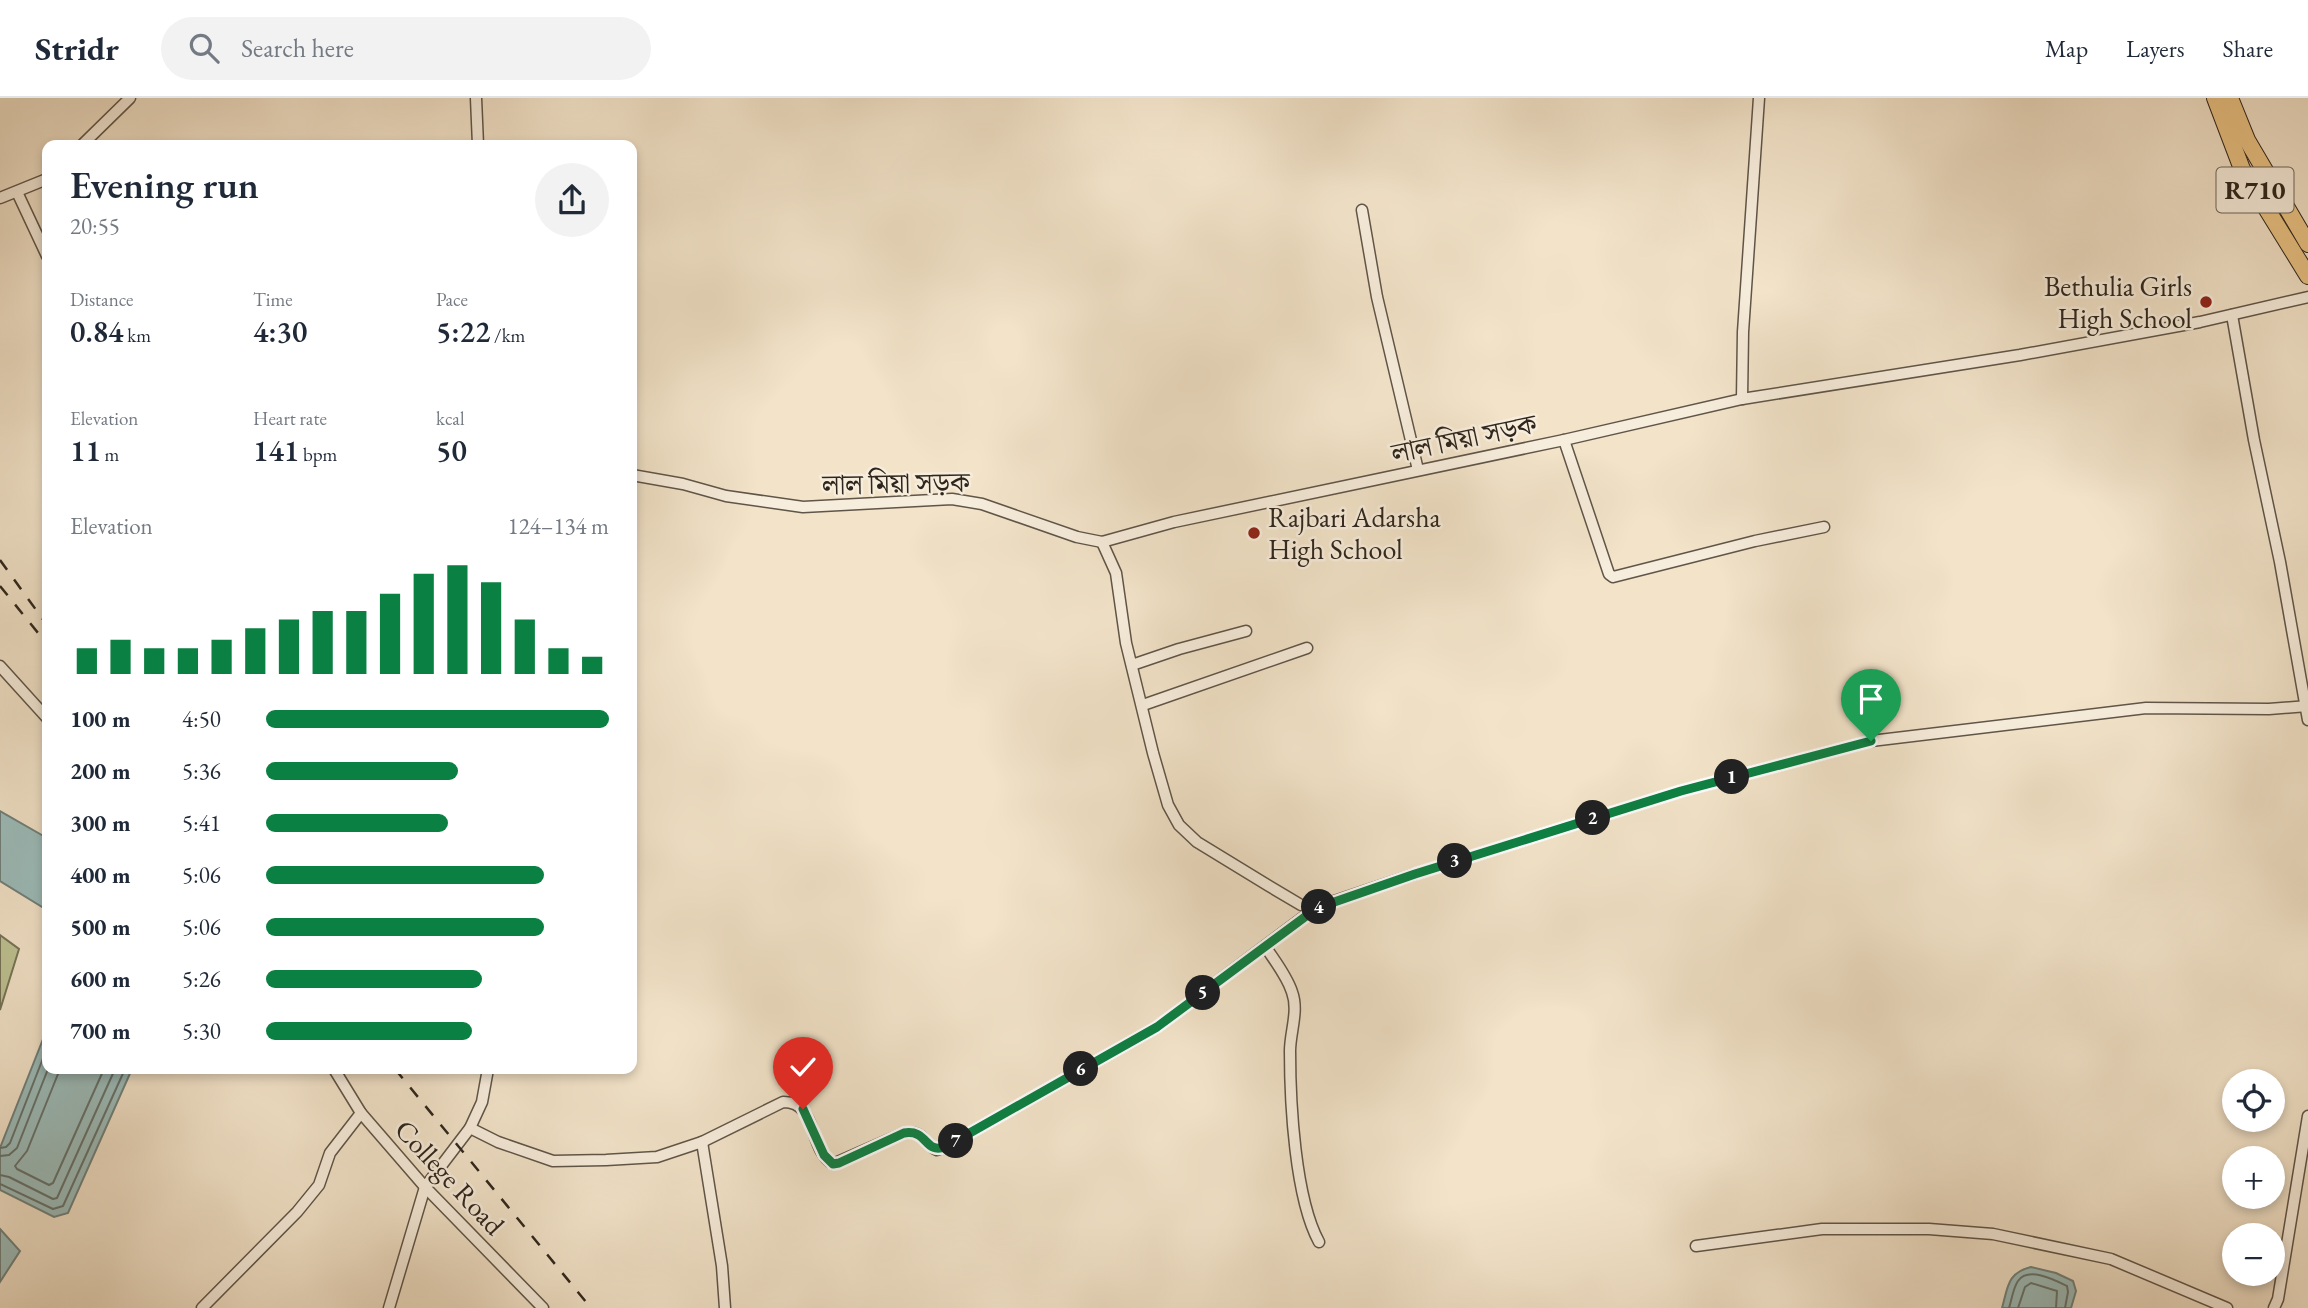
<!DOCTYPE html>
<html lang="en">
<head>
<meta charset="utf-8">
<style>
	:root { --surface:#fff; --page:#f2f2f3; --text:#1f2937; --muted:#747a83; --line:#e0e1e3; --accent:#0b8043 }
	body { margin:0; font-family:"EB Garamond","Noto Serif Bengali",serif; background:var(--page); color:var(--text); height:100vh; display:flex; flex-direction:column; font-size:26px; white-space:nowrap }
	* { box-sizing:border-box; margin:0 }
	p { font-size:23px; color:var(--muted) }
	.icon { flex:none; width:38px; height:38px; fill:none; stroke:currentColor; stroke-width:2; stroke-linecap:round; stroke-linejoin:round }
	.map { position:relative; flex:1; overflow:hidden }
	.drawer { position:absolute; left:42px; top:42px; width:595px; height:934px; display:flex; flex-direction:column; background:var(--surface); border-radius:14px; box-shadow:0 4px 10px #0003 }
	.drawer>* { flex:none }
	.controls { position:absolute; left:2222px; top:971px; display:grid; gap:14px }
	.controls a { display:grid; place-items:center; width:63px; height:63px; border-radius:50%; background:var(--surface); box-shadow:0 4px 10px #0003; font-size:35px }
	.pin { position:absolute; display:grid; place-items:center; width:60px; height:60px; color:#fff; margin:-72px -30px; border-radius:50% 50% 50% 0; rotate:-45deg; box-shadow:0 0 7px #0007 }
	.pin .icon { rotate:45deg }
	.km { position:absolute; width:35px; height:35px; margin:-18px; border-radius:50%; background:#222; color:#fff; font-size:19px; line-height:35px; text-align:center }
	.round { display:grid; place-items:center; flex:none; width:74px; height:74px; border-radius:37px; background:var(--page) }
	.summary { display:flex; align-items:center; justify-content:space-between; height:119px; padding:0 28px }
	h1 { font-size:38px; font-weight:600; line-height:52px }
	.stats { display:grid; grid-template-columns:repeat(3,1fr); gap:10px; height:119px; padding:7px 28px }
	.stats div { display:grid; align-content:center }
	.stats b { font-size:30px; font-weight:600 }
	.stats small { font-size:19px; font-weight:400 }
	.stats p { font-size:19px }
	.chart { height:196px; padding:14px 28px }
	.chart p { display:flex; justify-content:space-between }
	.chart svg { width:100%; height:126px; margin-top:7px; stroke:var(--accent); stroke-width:6 }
	ul { padding:0 28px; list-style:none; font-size:23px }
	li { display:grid; grid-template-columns:112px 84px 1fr; align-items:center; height:52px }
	li i { height:18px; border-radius:9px; background:var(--accent) }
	header { display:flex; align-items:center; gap:42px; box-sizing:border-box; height:98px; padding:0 35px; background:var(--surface); border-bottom:2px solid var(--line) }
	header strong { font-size:33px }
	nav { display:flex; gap:38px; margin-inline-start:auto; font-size:24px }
	.search { width:490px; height:63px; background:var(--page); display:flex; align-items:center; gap:18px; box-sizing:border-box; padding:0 24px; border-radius:38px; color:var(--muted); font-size:26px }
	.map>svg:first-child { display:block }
</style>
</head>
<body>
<header>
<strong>Stridr</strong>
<div class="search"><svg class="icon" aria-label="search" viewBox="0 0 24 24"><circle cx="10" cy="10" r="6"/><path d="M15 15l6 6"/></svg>Search here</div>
<nav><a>Map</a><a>Layers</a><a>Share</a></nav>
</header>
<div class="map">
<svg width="2308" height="1210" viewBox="0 0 2308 1210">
	<rect width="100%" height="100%" fill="#f2e3c9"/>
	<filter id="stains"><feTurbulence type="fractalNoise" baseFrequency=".00286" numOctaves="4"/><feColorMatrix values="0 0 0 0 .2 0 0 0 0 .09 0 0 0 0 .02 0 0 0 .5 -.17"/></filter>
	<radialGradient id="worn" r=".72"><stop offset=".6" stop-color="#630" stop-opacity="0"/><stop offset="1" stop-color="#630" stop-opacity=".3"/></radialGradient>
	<path fill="#bec394" stroke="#767458" stroke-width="2" d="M0 837 19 851 0 912Z"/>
	<g fill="#9cbdbb" stroke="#70817c" stroke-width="2">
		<path d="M0 713 47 740V812L0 783Z"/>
		<path d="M47 931V971H132L68 1115 54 1119 0 1092V1050Z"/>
		<path d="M0 1131 20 1153 0 1184Z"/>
		<path d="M2031 1169 2056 1175 2073 1183 2076 1193 2071 1210H2002C2008 1189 2007 1175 2031 1169Z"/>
	</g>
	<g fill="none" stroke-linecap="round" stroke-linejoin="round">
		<g stroke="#65726c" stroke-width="2">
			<path d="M60 971 27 1053 15 1068 17 1071 49 1087 53 1085 104 971"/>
			<path d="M0 1050 6 1049 10 1045 47 950"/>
			<path d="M0 1058 9 1057 17 1050 48 971"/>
			<path d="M0 1077 9 1079 53 1101 57 1100 115 971"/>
			<path d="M0 1086 53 1111 63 1108 125 971"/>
			<path d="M2009 1210C2012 1201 2013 1190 2018 1183 2028 1168 2055 1182 2067 1188L2068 1194 2065 1210"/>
			<path d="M2018 1210 2025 1189 2031 1185 2057 1193 2056 1210"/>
		</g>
		<defs>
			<g id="minor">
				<path d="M476 0 478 47"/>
				<path d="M82 47 130 0"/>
				<path d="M17 94 47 158"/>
				<path d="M0 100 47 81"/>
				<path d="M1362 112 1377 199 1418 372"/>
				<path d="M2232 217 2254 342 2280 464 2308 622"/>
				<path d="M1742 301 1743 234 1759 0"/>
				<path d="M1564 342 1609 476 1613 479 1755 443 1824 429"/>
				<path d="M632 377 683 386 726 398 803 409 952 401 982 406 1077 439 1102 444 1174 424 1564 342 1742 301 2020 257 2200 224 2308 199"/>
				<path d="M1102 444 1116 475 1126 545 1153 655 1168 707 1179 727 1197 744 1269 788 1301 807 1317 809 1415 776 1681 693 1871 643 2146 610 2269 611 2308 608"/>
				<path d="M1132 567 1179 551 1246 533"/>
				<path d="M0 568 47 620"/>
				<path d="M1143 607 1307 550"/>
				<path d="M1265 848C1274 862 1287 878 1292 894 1299 913 1290 934 1290 953 1290 1005 1295 1100 1319 1144"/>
				<path d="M334 971 361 1015 425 1089 543 1210"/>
				<path d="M470 1030 498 1044 553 1063 606 1062 657 1059 702 1044 783 1004C818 1003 808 1052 833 1066L904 1035C926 1032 921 1045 937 1052L945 1049 1157 929 1317 809"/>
				<path d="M702 1044 722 1168 725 1210"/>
				<path d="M1696 1148 1822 1131H1929L1993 1136 2111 1161 2227 1210"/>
				<path d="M202 1210 297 1114 319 1087 330 1055 361 1015"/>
				<path d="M389 1210 425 1089 470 1030 482 1004 488 971"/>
				<path d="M2274 1210 2278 1201 2308 1018"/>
			</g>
			<g id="primary">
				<path d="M2215 0 2242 71 2308 178"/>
				<path d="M2230 0 2247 42 2308 146"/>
			</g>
		</defs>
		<use href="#minor" stroke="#5f5548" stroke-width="13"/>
		<use href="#primary" stroke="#2e261d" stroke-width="18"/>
		<use href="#minor" stroke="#f7eddc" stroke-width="10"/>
		<use href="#primary" stroke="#e9c284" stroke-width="16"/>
		<g stroke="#2e261d" stroke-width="2.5" stroke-dasharray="12 12" stroke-linecap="butt">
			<path d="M0 462 47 527"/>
			<path d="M0 488 47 546"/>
			<path d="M395 971 591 1210"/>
		</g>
	</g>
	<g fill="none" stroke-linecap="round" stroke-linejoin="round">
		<defs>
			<path id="route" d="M803 1011 824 1057 833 1066 839 1065 904 1035C928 1031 924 1056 945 1049L1157 929 1317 810 1415 776 1681 693 1871 643"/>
		</defs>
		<use href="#route" stroke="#fff" stroke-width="14"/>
		<use href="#route" stroke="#0b8043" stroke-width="9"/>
	</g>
	<g fill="#8f2418" stroke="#f7eddc" stroke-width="2.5">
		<circle cx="2206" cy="204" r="7"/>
		<circle cx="1254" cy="435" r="7"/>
	</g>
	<g text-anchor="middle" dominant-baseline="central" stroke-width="5" stroke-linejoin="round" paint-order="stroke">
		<rect fill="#f7eddc" stroke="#6a6256" stroke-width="2" x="2216.5" y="69.5" width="77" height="45" rx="5"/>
		<g font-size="26" font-weight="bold" fill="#2e261d">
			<text x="2255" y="92">R710</text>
		</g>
		<g font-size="28" fill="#2e261d" stroke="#f7eddc" text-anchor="end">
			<text x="2192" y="188">Bethulia Girls<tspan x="2192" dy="32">High School</tspan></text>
			<text x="1268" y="419" text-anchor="start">Rajbari Adarsha<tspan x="1268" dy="32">High School</tspan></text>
		</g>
		<g font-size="28" fill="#2e261d" stroke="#f7eddc">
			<text transform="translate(1464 340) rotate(-12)">লাল মিয়া সড়ক</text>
			<text transform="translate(896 385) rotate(-1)">লাল মিয়া সড়ক</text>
			<text transform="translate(450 1079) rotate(47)">College Road</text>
		</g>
	</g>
	<rect width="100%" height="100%" filter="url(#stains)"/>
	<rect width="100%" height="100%" fill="url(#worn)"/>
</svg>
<div class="controls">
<a><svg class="icon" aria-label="locate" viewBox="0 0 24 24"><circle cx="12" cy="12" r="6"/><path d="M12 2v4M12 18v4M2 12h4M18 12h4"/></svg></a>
<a>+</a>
<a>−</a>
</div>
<div class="pin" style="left:1871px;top:643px;background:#1e9e55"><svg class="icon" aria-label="arrive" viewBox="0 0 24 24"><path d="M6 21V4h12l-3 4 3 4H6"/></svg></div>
<div class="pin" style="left:803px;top:1011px;background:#d93025"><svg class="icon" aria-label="check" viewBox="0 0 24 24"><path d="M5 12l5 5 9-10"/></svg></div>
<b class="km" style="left:1732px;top:679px">1</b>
<b class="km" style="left:1593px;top:720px">2</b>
<b class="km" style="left:1455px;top:763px">3</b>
<b class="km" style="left:1319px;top:809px">4</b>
<b class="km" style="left:1203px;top:895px">5</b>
<b class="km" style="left:1081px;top:971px">6</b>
<b class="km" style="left:956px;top:1043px">7</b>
<section class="drawer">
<div class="summary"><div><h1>Evening run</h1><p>20:55</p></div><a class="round"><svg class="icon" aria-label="share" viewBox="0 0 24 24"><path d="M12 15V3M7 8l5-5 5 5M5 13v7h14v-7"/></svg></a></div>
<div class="stats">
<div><p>Distance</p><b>0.84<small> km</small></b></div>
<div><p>Time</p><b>4:30</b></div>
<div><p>Pace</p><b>5:22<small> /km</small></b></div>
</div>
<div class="stats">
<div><p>Elevation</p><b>11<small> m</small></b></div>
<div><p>Heart rate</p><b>141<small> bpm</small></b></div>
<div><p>kcal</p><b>50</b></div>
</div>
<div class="chart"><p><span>Elevation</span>124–134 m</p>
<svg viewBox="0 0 160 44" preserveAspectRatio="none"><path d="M5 44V35M15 44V32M25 44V35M35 44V35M45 44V32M55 44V28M65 44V25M75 44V22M85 44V22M95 44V16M105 44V9M115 44V6M125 44V12M135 44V25M145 44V35M155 44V38"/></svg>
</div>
<ul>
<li><b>100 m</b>4:50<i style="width:100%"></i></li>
<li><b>200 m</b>5:36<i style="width:56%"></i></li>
<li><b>300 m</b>5:41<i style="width:53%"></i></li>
<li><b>400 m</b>5:06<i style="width:81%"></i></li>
<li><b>500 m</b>5:06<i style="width:81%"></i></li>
<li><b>600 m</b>5:26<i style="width:63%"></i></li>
<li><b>700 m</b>5:30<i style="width:60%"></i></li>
</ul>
</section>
</div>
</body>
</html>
